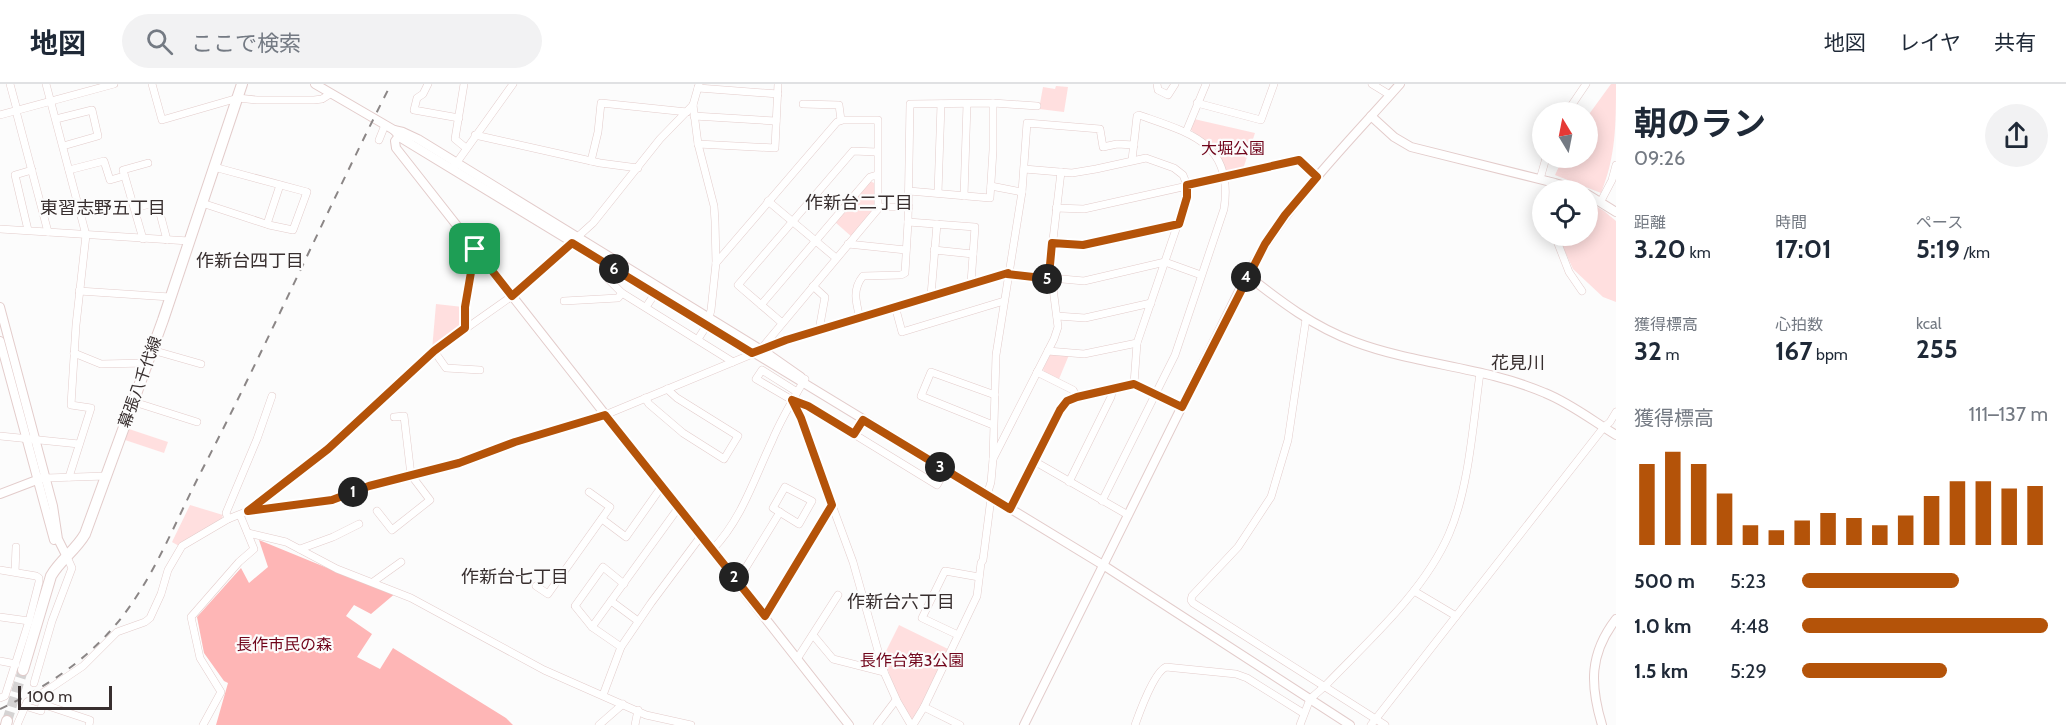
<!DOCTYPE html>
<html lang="ja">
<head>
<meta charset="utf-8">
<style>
	:root { --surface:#fff; --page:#f2f2f3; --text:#1f2937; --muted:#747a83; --line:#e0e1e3; --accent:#b45309 }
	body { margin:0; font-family:Cabin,"Noto Sans JP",sans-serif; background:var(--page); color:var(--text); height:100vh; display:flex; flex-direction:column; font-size:22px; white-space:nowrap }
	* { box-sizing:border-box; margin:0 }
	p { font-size:20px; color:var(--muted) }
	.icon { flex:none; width:33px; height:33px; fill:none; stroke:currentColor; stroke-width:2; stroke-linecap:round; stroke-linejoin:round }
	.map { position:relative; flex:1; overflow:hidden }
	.side { display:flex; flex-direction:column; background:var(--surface); width:450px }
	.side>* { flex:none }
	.needle { width:39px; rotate:350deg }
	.fabs { position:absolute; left:1532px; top:18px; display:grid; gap:12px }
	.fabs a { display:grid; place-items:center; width:66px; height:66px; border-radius:50%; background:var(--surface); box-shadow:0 3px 15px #0003; font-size:30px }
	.scale { position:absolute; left:18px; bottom:15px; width:94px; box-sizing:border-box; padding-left:6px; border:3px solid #382f2f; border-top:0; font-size:16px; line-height:21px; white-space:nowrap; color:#382f2f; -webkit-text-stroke:4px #fcfcfc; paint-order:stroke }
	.pin { position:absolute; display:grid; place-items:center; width:51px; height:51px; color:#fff; margin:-26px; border-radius:12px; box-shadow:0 3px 9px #0006 }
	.km { position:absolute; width:30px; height:30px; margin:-15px; border-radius:50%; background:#222; color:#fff; font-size:16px; line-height:30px; text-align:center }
	.round { display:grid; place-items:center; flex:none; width:63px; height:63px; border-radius:32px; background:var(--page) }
	.overview { display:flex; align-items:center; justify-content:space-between; height:102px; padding:0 18px }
	h1 { font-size:33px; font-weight:700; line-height:45px }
	.figures { display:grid; grid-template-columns:repeat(3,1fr); gap:9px; height:102px; padding:6px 18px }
	.figures div { display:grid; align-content:center }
	.figures b { font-size:26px; font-weight:700 }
	.figures small { font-size:16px; font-weight:400 }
	.figures p { font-size:16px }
	.chart { height:168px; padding:12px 18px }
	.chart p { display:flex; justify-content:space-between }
	.chart svg { width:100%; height:108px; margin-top:6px; stroke:var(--accent); stroke-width:6 }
	ul { padding:0 18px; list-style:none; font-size:20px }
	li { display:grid; grid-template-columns:96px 72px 1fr; align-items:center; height:45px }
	li i { height:15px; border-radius:8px; background:var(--accent) }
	header { display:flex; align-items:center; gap:36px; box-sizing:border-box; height:84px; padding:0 30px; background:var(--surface); border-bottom:2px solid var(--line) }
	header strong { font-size:28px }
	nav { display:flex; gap:33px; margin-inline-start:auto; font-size:21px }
	.search { width:420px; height:54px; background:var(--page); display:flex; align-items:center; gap:15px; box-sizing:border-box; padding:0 21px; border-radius:33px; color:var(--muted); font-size:22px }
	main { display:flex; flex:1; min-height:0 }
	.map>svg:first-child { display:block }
</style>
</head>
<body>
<header>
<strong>地図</strong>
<div class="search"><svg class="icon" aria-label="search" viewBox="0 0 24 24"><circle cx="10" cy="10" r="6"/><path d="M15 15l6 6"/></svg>ここで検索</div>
<nav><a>地図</a><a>レイヤ</a><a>共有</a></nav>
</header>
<main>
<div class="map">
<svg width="1616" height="641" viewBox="0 0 1616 641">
	<rect width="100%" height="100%" fill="#fcfcfc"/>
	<g fill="#ffdfdf">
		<path d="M1611 0H1616C1616 40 1616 72 1601 109L1555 91 1563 74H1587V33Z"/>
		<path d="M1056 2 1068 3 1064 28 1039 25 1043 3 1055 5Z"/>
		<path d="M1194 35 1255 49 1243 85 1226 87C1218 69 1208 58 1192 47L1190 45Z"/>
		<path d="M870 97 874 99V124L872 128 852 153 835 138Z"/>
		<path d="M1587 117 1604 127 1616 137V218L1603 213 1573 185 1558 152H1587Z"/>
		<path d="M436 220 463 223 462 242 432 266Z"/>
		<path d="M1053 270 1069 271 1059 295 1044 288 1043 285 1050 271Z"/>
		<path d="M129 345 168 358 164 369 125 356Z"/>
		<path d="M190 421 223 431 221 436 179 462 172 458Z"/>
		<path d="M899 541 948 565 914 636 912 637 898 613 883 573Z"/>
	</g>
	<path fill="#feb6b6" d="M259 456 364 499 397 508 371 530 354 521 346 532 372 550 357 573 380 585 393 564 506 634 513 641H216L228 599 224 597 204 569 197 533 241 484 249 499 268 483Z"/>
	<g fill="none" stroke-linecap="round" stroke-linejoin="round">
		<path stroke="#d5d3d3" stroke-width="10" stroke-dasharray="10 5" stroke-linecap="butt" d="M7 637 23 586"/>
		<defs>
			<g id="minor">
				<path d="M10 0 17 26"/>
				<path d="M46 0 86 151 76 241 71 321 91 324 69 393"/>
				<path d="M152 0 162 36 238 14 257 16H314L322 15 330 10"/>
				<path d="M428 0 423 10 417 14 414 26 459 34"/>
				<path d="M464 0 455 55 466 64"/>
				<path d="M1157 0 1158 6 1168 11 1175 0"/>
				<path d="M1372 0 1390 11"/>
				<path d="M698 4 778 10"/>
				<path d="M1197 19 1261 36 1274 0"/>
				<path d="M803 20 839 21 841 36"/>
				<path d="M693 21 698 60 714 122 715 137 716 179 711 226 707 241 698 255"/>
				<path d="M16 27 48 148"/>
				<path d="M1567 28 1586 0"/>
				<path d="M0 31 114 0"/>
				<path d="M694 32 776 37"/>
				<path d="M56 35 92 26 98 52 63 62"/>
				<path d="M1186 48 1206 0"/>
				<path d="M475 51 600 79 638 84"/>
				<path d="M379 56 385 41"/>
				<path d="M698 60 775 64 778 0"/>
				<path d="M591 77 598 48 601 19 687 28"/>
				<path d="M455 81 513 0"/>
				<path d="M1024 85 1072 89 1096 85 1146 74 1174 84 1183 91 1187 101V113L1137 259 1134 300"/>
				<path d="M69 86 104 77 110 96 124 92"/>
				<path d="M1540 95 1546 74"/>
				<path d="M991 102 1022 108"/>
				<path d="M909 107 990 114 993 66V19"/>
				<path d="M938 109 941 20"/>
				<path d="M964 112 967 20"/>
				<path d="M768 117 836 174"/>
				<path d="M1601 117 1612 96 1616 81"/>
				<path d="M202 119 269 141 293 146 307 108 214 83"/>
				<path d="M878 123H909"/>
				<path d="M135 124 157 118 167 156"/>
				<path d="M1056 124 1084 125 1299 77 1317 93"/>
				<path d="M908 138 975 143 971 199"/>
				<path d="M267 140 280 101"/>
				<path d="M0 145 189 157"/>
				<path d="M28 146 15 91 32 86"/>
				<path d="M1555 152 1569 188 1582 207"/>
				<path d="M143 155 123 86 148 79"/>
				<path d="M1052 159 1083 161 1179 140"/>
				<path d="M848 160 906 166"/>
				<path d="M934 166 973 170"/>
				<path d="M716 179 837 38 843 36H878V125L761 265"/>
				<path d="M612 184 608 195 622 209 733 278"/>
				<path d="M1007 190 1084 197 1165 178 1201 191"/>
				<path d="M813 202 825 213 819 246"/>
				<path d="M79 207 170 213"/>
				<path d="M931 211 937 140"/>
				<path d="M564 217 618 214 622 209"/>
				<path d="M761 221 870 93 877 91"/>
				<path d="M895 222 902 248 1004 217"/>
				<path d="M646 223 658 205"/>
				<path d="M1057 232 1085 234 1151 219"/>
				<path d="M860 234C856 219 852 205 863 192L901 191 905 189 908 138 910 20 993 19 1037 22"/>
				<path d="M1306 235 1288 356 1271 413 1238 463 1192 512 1191 516 1193 519 1385 641"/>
				<path d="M781 238 738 201 853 67 877 68"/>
				<path d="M465 244V223L475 165"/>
				<path d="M152 266 201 280"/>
				<path d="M434 267 446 284 480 286"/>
				<path d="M1048 267 1084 270 1137 259"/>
				<path d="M74 269 101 280 147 279"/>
				<path d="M1037 288 1073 306 1077 313"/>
				<path d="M797 308 762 286 756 295 792 316 808 322 937 401 945 386"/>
				<path d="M645 314 649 320 683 349 724 375 738 352 677 314 667 305"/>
				<path d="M792 316 800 334 853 478 884 588 897 617 911 641"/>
				<path d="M134 318 197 338"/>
				<path d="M993 341 921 312 931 288 995 311"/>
				<path d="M854 350 863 336"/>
				<path d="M0 352 79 360"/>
				<path d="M993 375 996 271 1022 108 1027 39 1100 45 1103 63 1117 60 1134 61"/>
				<path d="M1034 377 1128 431"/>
				<path d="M46 394 106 392"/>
				<path d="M1069 398 1111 313 1113 304"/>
				<path d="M785 403 812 417 799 440 773 424Z"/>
				<path d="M987 411 991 398 993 375 1054 255 1058 243 1050 181 1061 88"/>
				<path d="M1102 417 1175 271 1224 125C1234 59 1190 49 1139 31L1137 32 1132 76"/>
				<path d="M248 427 328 365 434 267 512 212 593 139 660 55 693 21 699 0"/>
				<path d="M377 427 392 446 430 416 411 391 404 332 394 333"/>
				<path d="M228 435 226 429 257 355 272 312"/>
				<path d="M602 435 626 453 662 402"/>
				<path d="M248 449 286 458 337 485 411 514 544 586 646 631 691 641"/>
				<path d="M300 465 333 453 359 440"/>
				<path d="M712 466C742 435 754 395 772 357 781 335 793 315 805 295"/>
				<path d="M0 486 36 492 39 494V498L29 537 5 612 0 614"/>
				<path d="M15 488 16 463"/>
				<path d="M373 498 401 478"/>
				<path d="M737 498 780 428"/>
				<path d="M536 502 548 510 610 423 589 408"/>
				<path d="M1414 507 1456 532"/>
				<path d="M611 517 638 537"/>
				<path d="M765 532 832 421"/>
				<path d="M0 533 29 537"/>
				<path d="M592 543 679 423"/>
				<path d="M813 551 833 575 884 588"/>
				<path d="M958 551 922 534 945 487 979 493"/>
				<path d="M621 563 592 543 575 522 603 483 624 500"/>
				<path d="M797 575 838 511"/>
				<path d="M0 577 16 580"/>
				<path d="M34 599 52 537 72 484 67 473"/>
				<path d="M603 611 621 563 651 519 701 452"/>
				<path d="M25 622 41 627 42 620 90 636 89 641"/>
				<path d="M924 623 960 641"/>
				<path d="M17 641 27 618 49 605 83 582 117 548 145 538 150 534 161 510 168 486 182 462 228 435 248 427 332 416 369 402 459 379 515 358 605 331 786 256 1008 189"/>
				<path d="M203 641 221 608 200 574 191 533 239 478 254 465 240 431"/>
				<path d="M599 641 623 620"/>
				<path d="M635 641 638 626"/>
				<path d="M877 641 896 616"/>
				<path d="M913 641 924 623 977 512 981 479 983 476 991 414"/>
				<path d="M1135 641C1140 627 1154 588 1166 583L1236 590 1247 594 1303 629"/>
				<path d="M1300 641 1310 615 1325 602C1368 557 1424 508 1449 450 1469 404 1473 340 1480 289"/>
				<path d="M1371 641 1604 343 1610 338 1616 328"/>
			</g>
			<g id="tertiary">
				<path d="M315 0 394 46 401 54 1103 481 1350 641"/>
				<path d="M1371 32 1394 53 1411 63 1555 99 1579 106"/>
				<path d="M394 46 403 48 418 55 771 272 801 293"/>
				<path d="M399 52 395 57 396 64 849 641"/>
				<path d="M1587 110 1616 128"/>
				<path d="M1247 191C1281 218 1314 243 1355 258 1417 281 1485 283 1545 309 1570 319 1593 337 1616 351"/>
				<path d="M0 223 53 422 58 455 67 473"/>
				<path d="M0 257 54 456"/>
				<path d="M0 410 42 394"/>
				<path d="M1010 425 1060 326 1067 317 1077 313 1134 300 1182 323"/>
				<path d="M1024 641 1247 191C1288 118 1345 62 1400 0"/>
				<path d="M1602 641C1590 601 1589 570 1616 535"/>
			</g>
			<g id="secondary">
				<path d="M23 586 51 492C60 476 76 466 85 450L163 236 242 0"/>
				<path d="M6 641 7 637"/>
			</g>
		</defs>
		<use href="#minor" stroke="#e3cccb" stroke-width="8"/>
		<use href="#tertiary" stroke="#e3cccb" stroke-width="10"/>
		<use href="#secondary" stroke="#e3cccb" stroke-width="12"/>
		<use href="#minor" stroke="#fff" stroke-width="7"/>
		<use href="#tertiary" stroke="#fff" stroke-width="8"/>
		<use href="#secondary" stroke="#fff" stroke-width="10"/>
		<path stroke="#8b8686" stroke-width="2" stroke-dasharray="8 8" stroke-linecap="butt" d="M0 625C47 603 89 575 122 533 156 489 176 436 202 386 268 259 326 128 391 0"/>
	</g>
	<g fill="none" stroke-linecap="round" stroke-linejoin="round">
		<defs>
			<path id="route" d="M1299 76 1317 93 1285 131 1265 160 1182 323 1134 300 1077 313 1067 317 1060 326 1010 425 863 336 854 350 808 322 792 316 801 334 832 421 765 532 605 331 515 358 459 379 369 402 332 416 248 427 328 365 434 267 465 244V223L475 165 512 212 572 159 752 269 786 256 1008 189 1007 190 1051 195 1050 181 1052 159 1083 161 1179 140 1187 113V101Z"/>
		</defs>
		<use href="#route" stroke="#fff" stroke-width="12"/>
		<use href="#route" stroke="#b45309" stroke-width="8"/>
	</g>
	<g text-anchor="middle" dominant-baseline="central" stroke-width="4.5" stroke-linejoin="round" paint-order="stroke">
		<g font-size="16" fill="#70051b" stroke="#fcfcfc">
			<text x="1233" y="64">大堀公園</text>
			<text x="284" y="560">長作市民の森</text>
			<text x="912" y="576">長作台第3公園</text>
		</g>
		<g font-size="16" fill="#382f2f" stroke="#fcfcfc">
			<text transform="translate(140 298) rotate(-70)">幕張八千代線</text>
		</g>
		<g font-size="18" fill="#382f2f" stroke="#fcfcfc">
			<text x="859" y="119">作新台二丁目</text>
			<text x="103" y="124">東習志野五丁目</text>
			<text x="250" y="177">作新台四丁目</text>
			<text x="1518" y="279">花見川</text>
			<text x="515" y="493">作新台七丁目</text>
			<text x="901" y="518">作新台六丁目</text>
		</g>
	</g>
</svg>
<div class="fabs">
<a><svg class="needle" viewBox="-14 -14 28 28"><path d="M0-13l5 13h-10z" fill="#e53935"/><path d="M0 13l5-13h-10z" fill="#747a83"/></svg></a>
<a><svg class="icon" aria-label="locate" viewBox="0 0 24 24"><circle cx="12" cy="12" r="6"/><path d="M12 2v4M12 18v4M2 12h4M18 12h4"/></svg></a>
</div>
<div class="scale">100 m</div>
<div class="pin" style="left:475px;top:165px;background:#1e9e55"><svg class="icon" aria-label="arrive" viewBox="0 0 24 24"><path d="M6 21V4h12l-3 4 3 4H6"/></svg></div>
<b class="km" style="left:353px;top:408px">1</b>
<b class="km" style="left:734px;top:493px">2</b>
<b class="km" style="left:940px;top:383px">3</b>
<b class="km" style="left:1246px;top:193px">4</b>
<b class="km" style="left:1047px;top:195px">5</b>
<b class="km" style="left:614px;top:185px">6</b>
</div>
<section class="side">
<div class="overview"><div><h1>朝のラン</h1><p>09:26</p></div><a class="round"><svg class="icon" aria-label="share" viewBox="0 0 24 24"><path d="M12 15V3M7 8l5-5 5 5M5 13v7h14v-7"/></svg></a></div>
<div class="figures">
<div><p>距離</p><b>3.20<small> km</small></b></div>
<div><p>時間</p><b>17:01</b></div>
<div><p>ペース</p><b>5:19<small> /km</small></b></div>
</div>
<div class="figures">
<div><p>獲得標高</p><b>32<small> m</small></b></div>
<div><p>心拍数</p><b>167<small> bpm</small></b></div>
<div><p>kcal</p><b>255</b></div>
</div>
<div class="chart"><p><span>獲得標高</span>111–137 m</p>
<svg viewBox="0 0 160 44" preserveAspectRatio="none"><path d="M5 44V11M15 44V6M25 44V11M35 44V23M45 44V36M55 44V38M65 44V34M75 44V31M85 44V33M95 44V36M105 44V32M115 44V24M125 44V18M135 44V18M145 44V21M155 44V20"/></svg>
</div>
<ul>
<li><b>500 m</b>5:23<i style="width:64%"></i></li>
<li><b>1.0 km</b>4:48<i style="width:100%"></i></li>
<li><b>1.5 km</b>5:29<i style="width:59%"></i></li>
</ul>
</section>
</main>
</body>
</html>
